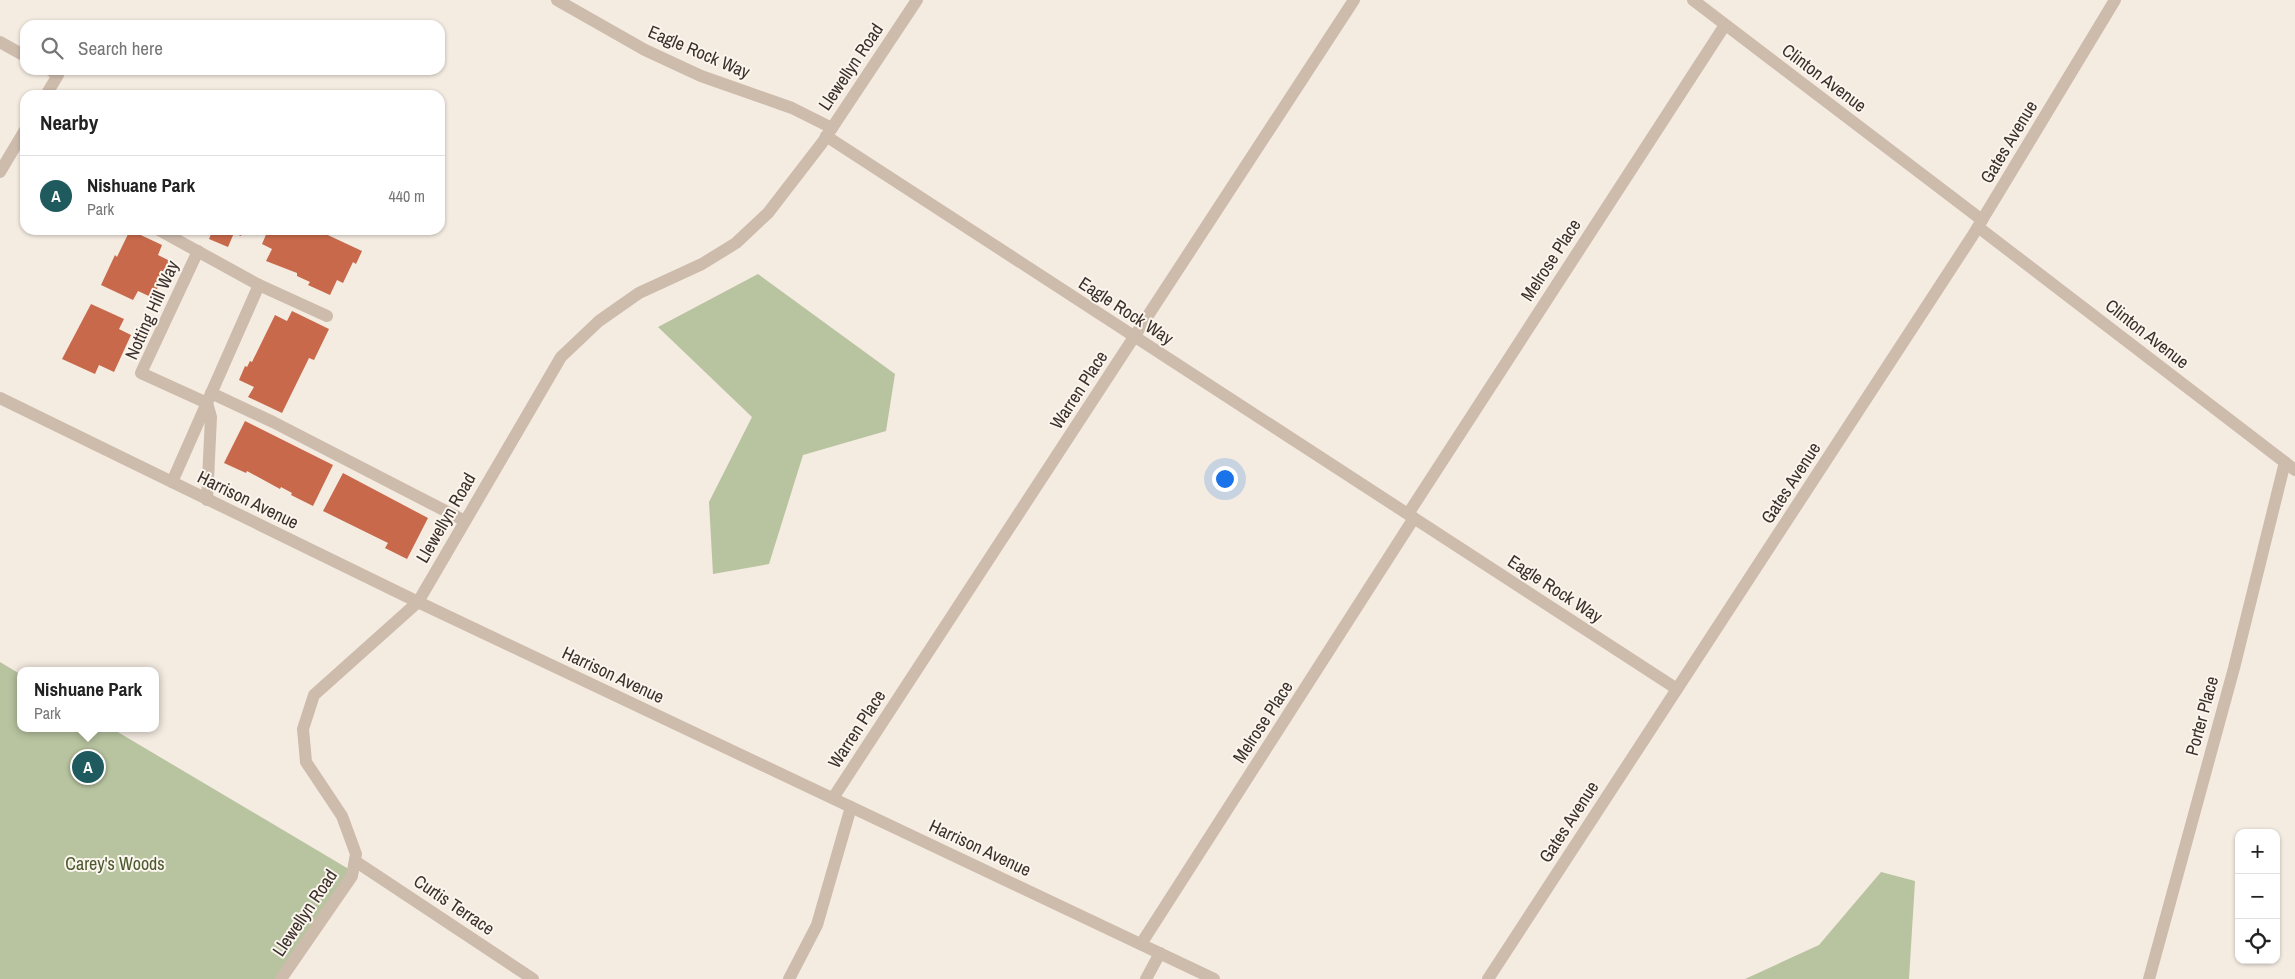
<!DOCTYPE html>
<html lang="en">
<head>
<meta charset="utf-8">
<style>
	body { margin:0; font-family:"Archivo Narrow",sans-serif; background:#f6f6f6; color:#222 }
	.controls { position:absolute; right:15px; bottom:15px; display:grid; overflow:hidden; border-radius:10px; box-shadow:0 1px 4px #0004 }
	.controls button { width:45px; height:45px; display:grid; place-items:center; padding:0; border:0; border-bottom:1px solid #e0e0e0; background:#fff; color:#222; font:25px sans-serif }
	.you { position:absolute; left:1224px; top:478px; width:18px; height:18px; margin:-12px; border:4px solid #fff; border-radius:50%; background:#1a73e8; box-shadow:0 0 0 8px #1a73e833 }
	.badge { display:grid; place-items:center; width:32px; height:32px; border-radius:50%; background:#1f5a5e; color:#fff; font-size:16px; font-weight:700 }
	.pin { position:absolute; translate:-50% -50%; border:2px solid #fff; box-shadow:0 1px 5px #0006 }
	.popup { position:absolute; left:17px; top:667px; width:142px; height:65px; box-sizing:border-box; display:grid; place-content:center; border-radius:10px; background:#fff; filter:drop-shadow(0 1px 4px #0005); font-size:16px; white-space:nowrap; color:#767676 }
	.popup b { font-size:19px; color:#222 }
	.popup::after { content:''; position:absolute; left:50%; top:100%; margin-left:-10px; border:10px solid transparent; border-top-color:#fff }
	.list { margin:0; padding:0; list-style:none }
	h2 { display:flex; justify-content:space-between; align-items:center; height:65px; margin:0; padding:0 20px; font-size:21px }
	h2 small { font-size:16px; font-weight:400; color:#767676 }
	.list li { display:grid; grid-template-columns:32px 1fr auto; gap:15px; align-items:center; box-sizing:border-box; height:80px; padding:0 20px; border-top:1px solid #e0e0e0 }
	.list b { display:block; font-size:19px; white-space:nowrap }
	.list p { margin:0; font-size:16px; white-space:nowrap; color:#767676 }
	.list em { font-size:16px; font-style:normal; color:#767676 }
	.icon { flex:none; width:28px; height:28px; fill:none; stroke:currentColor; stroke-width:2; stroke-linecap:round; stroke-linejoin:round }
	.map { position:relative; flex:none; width:2295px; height:979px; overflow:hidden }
	.search { position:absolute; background:#fff; box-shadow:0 1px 4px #0004; left:20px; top:20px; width:425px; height:55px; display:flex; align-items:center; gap:12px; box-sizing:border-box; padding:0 18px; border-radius:15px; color:#767676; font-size:19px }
	.panel { position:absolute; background:#fff; box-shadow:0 1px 4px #0004; left:20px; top:90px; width:425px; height:145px; border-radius:15px }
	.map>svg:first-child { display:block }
	.green { fill:#b8c4a0 }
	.building { fill:#c8694b }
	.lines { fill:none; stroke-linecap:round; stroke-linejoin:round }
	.minor { stroke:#cdbbac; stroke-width:12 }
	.labels { text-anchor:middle; stroke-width:4; stroke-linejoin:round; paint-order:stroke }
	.street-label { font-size:18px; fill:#3b302b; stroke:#fbf5ee }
	.park-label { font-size:18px; fill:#4a5a2e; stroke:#fbf5ee }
</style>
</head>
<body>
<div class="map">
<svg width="2295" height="979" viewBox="0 0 2295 979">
	<rect width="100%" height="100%" fill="#f4ebe1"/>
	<!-- green -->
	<g class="green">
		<polygon points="758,274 895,374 886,431 803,455 769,564 713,574 709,502 752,417 658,327"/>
		<polygon points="0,662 20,674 21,728 111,728 352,871 280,979 0,979"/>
		<polygon points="1881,872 1915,881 1909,979 1745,979 1819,945"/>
	</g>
	<!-- building -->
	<g class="building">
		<polygon points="130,230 162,245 158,255 170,261 153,298 138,291 133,300 101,285 115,255 117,257"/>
		<polygon points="202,230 244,230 241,236 234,233 228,247 209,239 211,234"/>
		<polygon points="268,230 317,230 362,251 356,264 353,262 343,283 337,280 330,295 308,285 310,282 297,276 297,273 266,261 272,249 262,244"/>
		<polygon points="91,304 124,319 119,329 131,335 114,372 99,365 95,374 62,359"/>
		<polygon points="292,311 329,329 314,360 309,358 282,413 248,397 254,387 239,380 245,366 247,367 250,361 252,362 275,315 287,321"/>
		<polygon points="245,421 333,465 313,506 291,495 292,493 281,487 280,489 247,471 246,473 224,463"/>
		<polygon points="343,473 428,518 407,559 385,548 388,543 323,511"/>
	</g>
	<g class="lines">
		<!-- minor -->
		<g class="minor">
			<polyline points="557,0 645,50 701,76 792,108 832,128"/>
			<polyline points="1693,0 1982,220"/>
			<polyline points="0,42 25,56"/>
			<polyline points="46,95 58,75 50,70"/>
			<polyline points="826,136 1677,689"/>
			<polyline points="0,172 25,130"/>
			<polyline points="1978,227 2295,470"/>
			<polyline points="159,230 259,285 327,316"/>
			<polyline points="198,251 141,373 207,403 211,417 207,500"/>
			<polyline points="211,393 273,422 465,521"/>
			<polyline points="0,398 418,602 1214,979"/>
			<polyline points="172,482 259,285"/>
			<polyline points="1408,514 1725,25"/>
			<polyline points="833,798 1354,0"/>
			<polyline points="355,861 533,979"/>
			<polyline points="1141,944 1414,518"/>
			<polyline points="281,979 352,876 356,854 342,816 306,762 303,729 314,695 418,602 561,357 599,321 639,293 702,264 736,243 768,213 822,143 917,0"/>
			<polyline points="789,979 817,925 851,807"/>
			<polyline points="1146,979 1160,953"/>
			<polyline points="1488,979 1973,235 2115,0"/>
			<polyline points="2149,979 2234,668 2285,462"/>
		</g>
	</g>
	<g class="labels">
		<!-- street labels -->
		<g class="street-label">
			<text transform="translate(699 52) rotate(23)" y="6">Eagle Rock Way</text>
			<text transform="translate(851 67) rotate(-56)" y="6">Llewellyn Road</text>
			<text transform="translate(1824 78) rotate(37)" y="6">Clinton Avenue</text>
			<text transform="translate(2009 142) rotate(-59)" y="6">Gates Avenue</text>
			<text transform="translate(1551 260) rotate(-57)" y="6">Melrose Place</text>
			<text transform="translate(152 310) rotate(-66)" y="6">Notting Hill Way</text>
			<text transform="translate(1126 311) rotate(33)" y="6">Eagle Rock Way</text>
			<text transform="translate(2147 334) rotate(38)" y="6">Clinton Avenue</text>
			<text transform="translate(1079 390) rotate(-57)" y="6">Warren Place</text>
			<text transform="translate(1791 483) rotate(-57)" y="6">Gates Avenue</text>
			<text transform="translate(248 500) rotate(26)" y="6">Harrison Avenue</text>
			<text transform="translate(446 518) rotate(-60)" y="6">Llewellyn Road</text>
			<text transform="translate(1555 589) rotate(33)" y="6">Eagle Rock Way</text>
			<text transform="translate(613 675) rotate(25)" y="6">Harrison Avenue</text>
			<text transform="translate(2202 716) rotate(-75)" y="6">Porter Place</text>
			<text transform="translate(1263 722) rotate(-57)" y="6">Melrose Place</text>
			<text transform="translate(857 729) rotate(-57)" y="6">Warren Place</text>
			<text transform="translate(1569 822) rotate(-57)" y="6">Gates Avenue</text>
			<text transform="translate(980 848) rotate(25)" y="6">Harrison Avenue</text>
			<text transform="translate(454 905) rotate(34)" y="6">Curtis Terrace</text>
			<text transform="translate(305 913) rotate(-56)" y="6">Llewellyn Road</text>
		</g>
		<!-- park labels -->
		<g class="park-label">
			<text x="115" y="870">Carey's Woods</text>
		</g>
	</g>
</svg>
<div class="controls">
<button>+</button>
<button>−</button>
<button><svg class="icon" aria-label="locate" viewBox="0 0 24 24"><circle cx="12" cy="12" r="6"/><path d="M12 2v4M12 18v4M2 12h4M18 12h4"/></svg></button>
</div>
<div class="you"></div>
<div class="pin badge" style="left:88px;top:767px">A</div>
<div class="popup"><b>Nishuane Park</b>Park</div>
<div class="search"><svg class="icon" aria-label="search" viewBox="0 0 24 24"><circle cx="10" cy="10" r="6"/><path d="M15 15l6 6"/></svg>Search here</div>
<section class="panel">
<h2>Nearby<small></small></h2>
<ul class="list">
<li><span class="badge">A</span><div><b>Nishuane Park</b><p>Park</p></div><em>440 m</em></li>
</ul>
</section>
</div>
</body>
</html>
